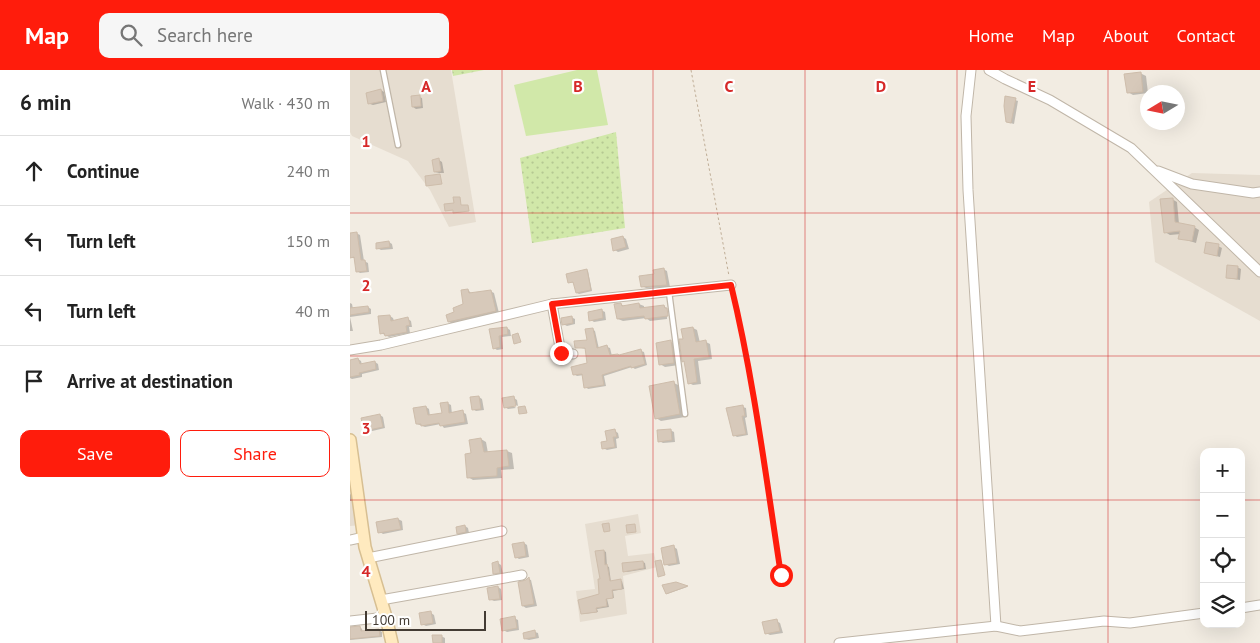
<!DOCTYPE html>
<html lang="en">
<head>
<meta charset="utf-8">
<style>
	body { margin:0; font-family:"PT Sans",sans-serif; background:#f6f6f6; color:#222 }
	.controls { position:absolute; right:15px; bottom:15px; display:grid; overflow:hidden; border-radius:10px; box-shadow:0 5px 20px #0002 }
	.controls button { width:45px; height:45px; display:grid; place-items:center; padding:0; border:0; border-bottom:1px solid #e0e0e0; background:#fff; color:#222; font:25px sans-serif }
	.compass { position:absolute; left:790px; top:15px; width:45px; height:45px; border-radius:50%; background:#fff; box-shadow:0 5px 20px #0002; rotate:260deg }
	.scale { position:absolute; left:15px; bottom:12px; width:121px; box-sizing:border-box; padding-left:5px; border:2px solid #433b33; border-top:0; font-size:14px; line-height:18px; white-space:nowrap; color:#433b33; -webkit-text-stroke:4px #fff; paint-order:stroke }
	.stop { position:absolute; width:15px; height:15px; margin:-11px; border:4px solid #ff1c0c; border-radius:50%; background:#fff }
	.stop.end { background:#ff1c0c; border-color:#fff; box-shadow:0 1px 5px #0008 }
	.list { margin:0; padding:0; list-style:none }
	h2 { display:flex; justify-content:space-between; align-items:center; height:65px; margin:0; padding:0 20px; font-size:21px }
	h2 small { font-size:16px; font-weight:400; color:#767676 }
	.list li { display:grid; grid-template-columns:32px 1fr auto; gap:15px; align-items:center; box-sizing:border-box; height:70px; padding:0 20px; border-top:1px solid #e0e0e0 }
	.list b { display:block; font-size:19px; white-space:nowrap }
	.list em { font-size:16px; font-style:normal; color:#767676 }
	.actions { display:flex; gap:10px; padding:15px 20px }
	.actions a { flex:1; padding:11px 0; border:1px solid #ff1c0c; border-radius:10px; text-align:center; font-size:18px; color:#ff1c0c }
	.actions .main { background:#ff1c0c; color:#fff }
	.icon { flex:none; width:28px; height:28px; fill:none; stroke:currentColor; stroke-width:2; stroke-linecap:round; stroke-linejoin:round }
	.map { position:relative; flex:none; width:910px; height:573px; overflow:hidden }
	header { display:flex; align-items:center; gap:30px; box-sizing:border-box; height:70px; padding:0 25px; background:#ff1c0c; color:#fff }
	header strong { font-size:24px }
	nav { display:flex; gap:28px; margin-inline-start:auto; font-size:18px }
	.search { width:350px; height:45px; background:#f6f6f6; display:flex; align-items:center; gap:12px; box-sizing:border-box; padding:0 18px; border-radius:10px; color:#767676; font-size:19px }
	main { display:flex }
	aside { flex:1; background:#fff }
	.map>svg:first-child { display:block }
	.residential { fill:#e6ddd0 }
	.green { fill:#d1e8a9 }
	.park { fill:url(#park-dots) }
	.shadow { fill:#0003 }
	.building { fill:#d7c9ba; stroke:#cebdab }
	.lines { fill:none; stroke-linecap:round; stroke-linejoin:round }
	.lane-casing { stroke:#c0b6a8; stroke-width:7 }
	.street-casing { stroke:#c0b6a8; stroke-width:11 }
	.secondary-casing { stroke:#d7bf92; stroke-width:14 }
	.path { stroke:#bfad96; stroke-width:1; stroke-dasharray:2.5 2.5; stroke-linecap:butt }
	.lane { stroke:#fff; stroke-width:4.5 }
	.street { stroke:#fff; stroke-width:9 }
	.secondary { stroke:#ffeabf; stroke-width:11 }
	.route { stroke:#ff1c0c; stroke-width:6 }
	.grid { fill:none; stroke:#d62828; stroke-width:1; stroke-opacity:0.55 }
	.grid-label { font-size:16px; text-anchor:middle; font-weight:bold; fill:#d62828; stroke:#fff; stroke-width:4.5; stroke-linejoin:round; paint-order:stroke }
</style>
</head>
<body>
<header>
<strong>Map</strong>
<div class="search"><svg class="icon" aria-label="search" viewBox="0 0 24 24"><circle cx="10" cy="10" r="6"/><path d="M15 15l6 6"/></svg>Search here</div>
<nav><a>Home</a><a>Map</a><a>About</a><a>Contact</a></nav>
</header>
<main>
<aside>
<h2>6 min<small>Walk · 430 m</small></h2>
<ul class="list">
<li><svg class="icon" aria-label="ahead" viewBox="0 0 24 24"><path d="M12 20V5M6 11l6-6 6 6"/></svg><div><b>Continue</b></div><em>240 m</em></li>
<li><svg class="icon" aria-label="left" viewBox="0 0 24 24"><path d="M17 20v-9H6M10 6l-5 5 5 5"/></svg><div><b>Turn left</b></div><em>150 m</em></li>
<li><svg class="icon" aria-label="left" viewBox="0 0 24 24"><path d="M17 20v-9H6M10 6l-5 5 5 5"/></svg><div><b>Turn left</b></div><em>40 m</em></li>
<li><svg class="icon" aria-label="arrive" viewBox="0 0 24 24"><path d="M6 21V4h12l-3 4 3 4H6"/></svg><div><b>Arrive at destination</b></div></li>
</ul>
<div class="actions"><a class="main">Save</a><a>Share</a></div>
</aside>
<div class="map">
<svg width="910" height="573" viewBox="0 0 910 573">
	<defs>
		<pattern id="park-dots" width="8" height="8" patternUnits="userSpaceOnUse" patternTransform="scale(1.25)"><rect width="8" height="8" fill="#d1e8a9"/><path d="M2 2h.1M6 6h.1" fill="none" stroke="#b5c892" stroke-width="1.8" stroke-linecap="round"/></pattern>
	</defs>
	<rect width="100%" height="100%" fill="#f2ece2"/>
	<!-- residential -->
	<g class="residential">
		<polygon points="0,0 101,0 126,152 99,157 80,120 58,91 2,66 0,62"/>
		<polygon points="842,103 910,105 910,251 805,192 799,132"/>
		<polygon points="0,377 13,455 0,456"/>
		<polygon points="288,444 291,463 275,466 278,486 304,483 307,497 273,506 277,544 230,552 226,521 245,519 235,454"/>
	</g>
	<!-- green -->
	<polygon class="green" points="227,0 247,0 258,55 176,66 164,15"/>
	<!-- park -->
	<g class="park">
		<polygon points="102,0 134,0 103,6"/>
		<polygon points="266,62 275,158 182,173 170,88"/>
	</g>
	<!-- shadow -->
	<g class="shadow">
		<polygon points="790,3 796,6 798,23 783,25 778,22"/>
		<polygon points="31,20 34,22 36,32 23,35 20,34"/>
		<polygon points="69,27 72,28 73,38 66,39 63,37"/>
		<polygon points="665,30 668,31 664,54 660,53 657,52"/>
		<polygon points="89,90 92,92 94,103 89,103 85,102"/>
		<polygon points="822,129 827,132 829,154 844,157 849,160 846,173 830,168 831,164 820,165 815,162"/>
		<polygon points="6,163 10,165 14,191 18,193 19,202 10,203 7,201 6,189 1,187 0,164"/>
		<polygon points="273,167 276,169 279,179 268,182 265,180"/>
		<polygon points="39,172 42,174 43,179 31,180 27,178"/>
		<polygon points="868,176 872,178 870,187 855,183"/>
		<polygon points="887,197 891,199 890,210 878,208"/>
		<polygon points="313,199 317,201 320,217 296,218 292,216"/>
		<polygon points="236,200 238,201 242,221 229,224 227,223 225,213 219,212"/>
		<polygon points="118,220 122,224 140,221 144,223 149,243 103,254 99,252 106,242 115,234"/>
		<polygon points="0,233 2,234 3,239 18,237 21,239 21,244 0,247 3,261 0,261"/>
		<polygon points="271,234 275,237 289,234 294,236 294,239 314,237 317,238 317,249 300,251 296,248 273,251 268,249"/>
		<polygon points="251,240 255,242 256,250 244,252 241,250"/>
		<polygon points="40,246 43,248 44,251 58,249 61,251 62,257 59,257 60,263 39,267 31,263"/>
		<polygon points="221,247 225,249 225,254 217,256 213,254"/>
		<polygon points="157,258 160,260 161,266 152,267 153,279 147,280 144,278 141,260"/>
		<polygon points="343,258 347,260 350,273 356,272 360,274 362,289 348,291 351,314 343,315 339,313 336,292 333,291 334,270 332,260"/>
		<polygon points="242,259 245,261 249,279 257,277 260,278 262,286 271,286 291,281 294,282 297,295 285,299 282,297 254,306 256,316 238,319 236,317 234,305 227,306 224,304 239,294 236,279 226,277 239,271"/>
		<polygon points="321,272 326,275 329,295 315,297 310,294"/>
		<polygon points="8,289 11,291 12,295 25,292 28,294 29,300 12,304 12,307 2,309 0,308 0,291"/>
		<polygon points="324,313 330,316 335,347 311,351 306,348"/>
		<polygon points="129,327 132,329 134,340 126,341 123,339"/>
		<polygon points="164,328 167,330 168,336 161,332 160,334 166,338 158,339 155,337"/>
		<polygon points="97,333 101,335 102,344 112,342 116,344 118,354 94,358 91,354 75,357 67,354 76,337 79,339 80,346 94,344"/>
		<polygon points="393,337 396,338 397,347 395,348 398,365 387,367 384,365"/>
		<polygon points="30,345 33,347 35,358 18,362 15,360"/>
		<polygon points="320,360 324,362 325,372 313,373 309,371"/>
		<polygon points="265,361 268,363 269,368 266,369 267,378 257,380 253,378"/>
		<polygon points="131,369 136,372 138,383 157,381 162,383 164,399 151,400 152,408 123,410 118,407"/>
		<polygon points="0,424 3,426 3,431 0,431"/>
		<polygon points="48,449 52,451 53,460 33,464 30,462 28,453"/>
		<polygon points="115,456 118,458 119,463 111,465 108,463"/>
		<polygon points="174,473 177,475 179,487 169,489 166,487"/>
		<polygon points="324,477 327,479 330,494 319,496 315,494"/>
		<polygon points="254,481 256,482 257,496 259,497 261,512 272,511 274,519 263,521 264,528 257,529 259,537 247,539 248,542 234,544 232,543 250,524"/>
		<polygon points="293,492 295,493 296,499 277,502 274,501"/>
		<polygon points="148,493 151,495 153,504 148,505 145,503"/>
		<polygon points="178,509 181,510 187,536 176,538 173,536"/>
		<polygon points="326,513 337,517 317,524"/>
		<polygon points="148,517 151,519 152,530 144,531 140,529"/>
		<polygon points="81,543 84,545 86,554 76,556 72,554"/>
		<polygon points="164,548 168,550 169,560 157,562 153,560"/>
		<polygon points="426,551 430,553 433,563 420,565 416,563"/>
		<polygon points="10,557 12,559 13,562 29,560 32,562 32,567 0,570 0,558"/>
		<polygon points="185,562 188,563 189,568 179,570 175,569"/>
		<polygon points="91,566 95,568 95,573 84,573"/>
	</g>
	<!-- building -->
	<g class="building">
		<polygon points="791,2 793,22 777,23 774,4"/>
		<polygon points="31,19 33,31 18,34 16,23"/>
		<polygon points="70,25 71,36 62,37 61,26"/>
		<polygon points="655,26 666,28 661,53 656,52 654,36"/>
		<polygon points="89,88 91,101 84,102 82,90"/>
		<polygon points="90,104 92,114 76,116 75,106"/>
		<polygon points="103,127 110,127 111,135 118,135 119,141 103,143 103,140 95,141 94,134 104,133"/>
		<polygon points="823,128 825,152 845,156 842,171 828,169 830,161 814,163 810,129"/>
		<polygon points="7,162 11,190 15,190 17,201 6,202 4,187 0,188 0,163"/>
		<polygon points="273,166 276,177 263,181 261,169"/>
		<polygon points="39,171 40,177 26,179 26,173"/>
		<polygon points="856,172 869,174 867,186 854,183"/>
		<polygon points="877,195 888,196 887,209 876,208"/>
		<polygon points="314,198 317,215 291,217 289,206 304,204 303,200"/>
		<polygon points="237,199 241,220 226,223 223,212 218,213 216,204"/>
		<polygon points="118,219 119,223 141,220 146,241 98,252 96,245 104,242 103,238 113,234 111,220"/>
		<polygon points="271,233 272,236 289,233 290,238 314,235 315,238 317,238 318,246 295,249 294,246 267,249 264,234"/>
		<polygon points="18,236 19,242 0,245 0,238"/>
		<polygon points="252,239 253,248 239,251 238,242"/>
		<polygon points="40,245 41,251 58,247 60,255 56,256 57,262 35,266 34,263 30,264 28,246"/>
		<polygon points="222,246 223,253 212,255 211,248"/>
		<polygon points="157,257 158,264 149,266 150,277 143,279 139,259"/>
		<polygon points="343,257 346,272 356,270 359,287 344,289 347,312 338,314 334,291 332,292 329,269 333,269 331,259"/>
		<polygon points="243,258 247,278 257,275 260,285 268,284 269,285 291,279 295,294 281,298 281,296 252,305 254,315 234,318 232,304 223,305 221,297 237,293 235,278 225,278 224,271 237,270 235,259"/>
		<polygon points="168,263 171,272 164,274 162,265"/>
		<polygon points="321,270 324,293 309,295 306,273"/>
		<polygon points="8,288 10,294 25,291 26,299 9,303 10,305 0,307 0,290"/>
		<polygon points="324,311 330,344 305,349 299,316"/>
		<polygon points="129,326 131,339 122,340 120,327"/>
		<polygon points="164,326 166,336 154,338 152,328"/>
		<polygon points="98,332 99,343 113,340 115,352 90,356 89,353 71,356 71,354 66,354 63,338 76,336 78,345 92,343 90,333"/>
		<polygon points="393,335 395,346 392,346 396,364 383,366 376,338"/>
		<polygon points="175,336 177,343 169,344 168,337"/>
		<polygon points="30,344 33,357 14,361 11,348"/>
		<polygon points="265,359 267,367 263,367 265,377 252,379 251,372 257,371 255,361"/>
		<polygon points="321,359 322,370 308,372 307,360"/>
		<polygon points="131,368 134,382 157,380 159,396 147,398 147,406 117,408 115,384 121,383 119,370"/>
		<polygon points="48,448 51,459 28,463 26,452"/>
		<polygon points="259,453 260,461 254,462 252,454"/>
		<polygon points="285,454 286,462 277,463 276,455"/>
		<polygon points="115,455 116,462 107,464 106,457"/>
		<polygon points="174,472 176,486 165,488 162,474"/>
		<polygon points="324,475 327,493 314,495 311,478"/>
		<polygon points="254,480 255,495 257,494 260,511 271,509 272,519 262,520 263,528 256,529 257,536 246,538 247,542 231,544 228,530 249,524 248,509 250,509 245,481"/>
		<polygon points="311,490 315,505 308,507 305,491"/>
		<polygon points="148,491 150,503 143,504 142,493"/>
		<polygon points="293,491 294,498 273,502 272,493"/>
		<polygon points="179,507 184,534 172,536 168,512 176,510"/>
		<polygon points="326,512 338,516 316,524 312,515"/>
		<polygon points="148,516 150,529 139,530 137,518"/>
		<polygon points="81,541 83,553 71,555 69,543"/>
		<polygon points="165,546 167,558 152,561 150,549"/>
		<polygon points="427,549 430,561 415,564 412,552"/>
		<polygon points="10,556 11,561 29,559 30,566 0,569 0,557"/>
		<polygon points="185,560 186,567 174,569 173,563"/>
		<polygon points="82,565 92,565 92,573 83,573"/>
	</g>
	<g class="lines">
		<!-- lane casing -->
		<g class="lane-casing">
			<g id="lane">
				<polyline points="33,0 48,75"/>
				<polyline points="319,222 335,344"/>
			</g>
		</g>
		<!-- street casing -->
		<g class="street-casing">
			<g id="street">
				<polyline points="621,0 616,46 618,120 646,556"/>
				<polyline points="639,0 655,9 700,30 781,78 910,202"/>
				<polyline points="808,101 842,114 903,123 910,122"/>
				<polyline points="202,234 211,283 223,284"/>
				<polyline points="0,280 31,275 202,234 381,215"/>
				<polyline points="0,470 14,467"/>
				<polyline points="18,488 152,461"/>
				<polyline points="31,530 172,505"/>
				<polyline points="891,538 910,535"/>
				<polyline points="0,551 36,547"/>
				<polyline points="489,573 646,556 670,561 754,551 780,553 854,543"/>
			</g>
		</g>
		<!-- secondary casing -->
		<g class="secondary-casing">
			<polyline id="secondary" points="0,370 15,477 36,547 42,573"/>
		</g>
		<!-- path -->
		<g class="path">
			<polyline points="341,0 379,206"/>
			<polyline points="383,222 388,242 407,344 431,505"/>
		</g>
		<!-- lane -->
		<use href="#lane" class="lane"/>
		<!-- street -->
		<use href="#street" class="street"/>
		<!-- secondary -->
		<use href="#secondary" class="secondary"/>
	</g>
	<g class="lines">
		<!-- route -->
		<path class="route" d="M 211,283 L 202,234 L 381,215 C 404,310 416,408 431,505"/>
	</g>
	<!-- grid -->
	<path class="grid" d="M 152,0 L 152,573M 303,0 L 303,573M 455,0 L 455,573M 607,0 L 607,573M 758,0 L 758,573M 0,143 L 910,143M 0,286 L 910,286M 0,430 L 854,430M 891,430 L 910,430"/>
	<g class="grid-label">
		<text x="76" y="22">A</text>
		<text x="228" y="22">B</text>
		<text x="379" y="22">C</text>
		<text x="531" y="22">D</text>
		<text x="682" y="22">E</text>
		<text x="16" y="77">1</text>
		<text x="16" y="221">2</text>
		<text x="16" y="364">3</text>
		<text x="16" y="507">4</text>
	</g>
</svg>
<div class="controls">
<button>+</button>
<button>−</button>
<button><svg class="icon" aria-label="locate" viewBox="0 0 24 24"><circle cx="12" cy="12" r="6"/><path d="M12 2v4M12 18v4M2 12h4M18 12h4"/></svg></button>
<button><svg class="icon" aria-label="layers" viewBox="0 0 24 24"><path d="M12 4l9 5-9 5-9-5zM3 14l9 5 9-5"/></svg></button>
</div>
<svg class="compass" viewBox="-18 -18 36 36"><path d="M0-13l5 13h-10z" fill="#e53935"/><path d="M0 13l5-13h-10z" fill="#767676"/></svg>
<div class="scale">100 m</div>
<div class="stop" style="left:431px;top:505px"></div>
<div class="stop end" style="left:211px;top:283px"></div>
</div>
</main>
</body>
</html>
